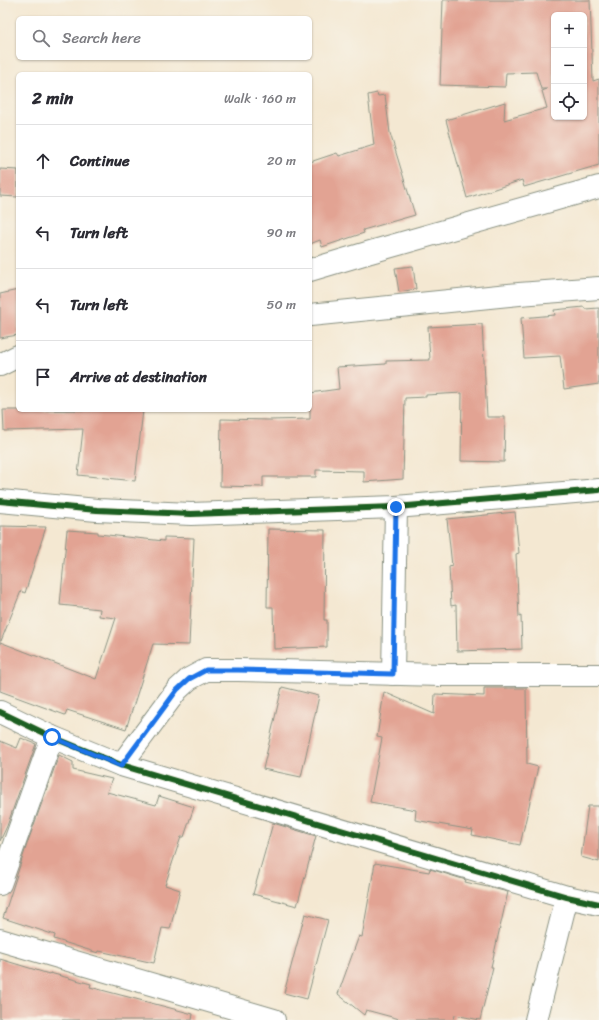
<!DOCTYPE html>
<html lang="en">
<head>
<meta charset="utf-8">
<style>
	body { margin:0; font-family:Sriracha,sans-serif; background:#f7f7f7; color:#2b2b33 }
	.controls { position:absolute; right:12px; top:12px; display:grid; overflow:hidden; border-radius:6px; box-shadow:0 1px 3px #0004 }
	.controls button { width:36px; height:36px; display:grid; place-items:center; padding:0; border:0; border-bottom:1px solid #e1e1e2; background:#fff; color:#2b2b33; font:20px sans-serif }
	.stop { position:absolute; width:12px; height:12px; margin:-9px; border:3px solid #1a73e8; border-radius:50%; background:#fff }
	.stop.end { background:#1a73e8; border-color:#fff; box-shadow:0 1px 4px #0008 }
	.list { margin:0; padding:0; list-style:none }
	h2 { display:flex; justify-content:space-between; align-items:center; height:52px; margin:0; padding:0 16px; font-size:17px }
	h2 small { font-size:13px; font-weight:400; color:#7c7c81 }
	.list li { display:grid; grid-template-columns:26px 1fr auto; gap:12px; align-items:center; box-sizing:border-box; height:72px; padding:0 16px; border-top:1px solid #e1e1e2 }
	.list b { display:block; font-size:15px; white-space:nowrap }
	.list em { font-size:13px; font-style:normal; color:#7c7c81 }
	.icon { flex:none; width:22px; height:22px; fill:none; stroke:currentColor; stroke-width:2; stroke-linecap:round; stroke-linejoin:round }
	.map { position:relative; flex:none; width:599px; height:1020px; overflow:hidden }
	.search { position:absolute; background:#fff; box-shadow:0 1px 3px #0004; left:16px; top:16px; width:296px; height:44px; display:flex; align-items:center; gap:10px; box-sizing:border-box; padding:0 14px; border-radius:6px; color:#7c7c81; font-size:15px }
	.panel { position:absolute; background:#fff; box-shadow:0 1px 3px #0004; left:16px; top:72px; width:296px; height:340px; border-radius:6px }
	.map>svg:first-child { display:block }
	.building { fill:#e2a393; fill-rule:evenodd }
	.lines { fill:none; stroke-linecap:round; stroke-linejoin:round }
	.minor-casing { stroke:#8a9283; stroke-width:24 }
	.minor { stroke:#fff; stroke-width:22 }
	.cycleway-casing { stroke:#f7f3e8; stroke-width:8 }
	.cycleway { stroke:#1b5e20; stroke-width:6 }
	.route { stroke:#1a73e8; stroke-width:5 }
</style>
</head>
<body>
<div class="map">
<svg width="599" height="1020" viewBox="0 0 599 1020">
	<rect width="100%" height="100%" fill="#f7f3e8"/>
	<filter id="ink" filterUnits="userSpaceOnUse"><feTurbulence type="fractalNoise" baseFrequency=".025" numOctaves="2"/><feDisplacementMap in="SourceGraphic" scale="8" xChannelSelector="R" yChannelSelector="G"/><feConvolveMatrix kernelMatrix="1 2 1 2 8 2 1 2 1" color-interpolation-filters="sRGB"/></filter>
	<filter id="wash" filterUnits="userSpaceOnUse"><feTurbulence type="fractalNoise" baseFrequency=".012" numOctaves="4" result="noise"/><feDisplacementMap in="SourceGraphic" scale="16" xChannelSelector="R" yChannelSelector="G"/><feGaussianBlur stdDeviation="0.9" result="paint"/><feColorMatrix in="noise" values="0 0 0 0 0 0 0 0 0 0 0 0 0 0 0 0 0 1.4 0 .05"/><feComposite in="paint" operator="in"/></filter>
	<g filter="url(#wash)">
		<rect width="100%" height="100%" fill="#f4e8d2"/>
		<g id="blocks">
			<!-- building -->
			<g class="building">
				<path d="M 443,0 L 590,0 L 593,81 L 599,79 L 599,165 L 524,187 L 522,180 L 467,198 L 446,120 L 505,102 L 504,120 L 547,108 L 542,91 L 547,89 L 541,89 L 536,72 L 506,73 L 505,87 L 440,85 ZM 554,15 L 584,15 L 584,117 L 554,117 Z"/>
				<polygon points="377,93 378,96 385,95 390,133 415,215 363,230 364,233 322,247 320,240 310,244 310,162 337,153 339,156 374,145 368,95"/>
				<polygon points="0,169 18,170 18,197 0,196"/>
				<polygon points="413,266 416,289 399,292 395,268"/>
				<polygon points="18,290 18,335 0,338 0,294"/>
				<polygon points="584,307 585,309 599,308 599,384 564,389 560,356 524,358 521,318 555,315 554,310"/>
				<polygon points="482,324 487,417 505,417 504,462 461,461 462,393 426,395 426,397 405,398 403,479 364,482 364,471 316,470 316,477 263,477 263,487 220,486 221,419 270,420 310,419 310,393 339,389 337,367 386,364 386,361 430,360 428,327"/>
				<polygon points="3,410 143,410 135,481 78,475 83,429 4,431"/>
				<polygon points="515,512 519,553 516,554 519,617 521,616 522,649 457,651 456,605 451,606 449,567 452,566 447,519"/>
				<polygon points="0,526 46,527 25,593 21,591 1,641 0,641"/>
				<polygon points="268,529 325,530 324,620 327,620 327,647 274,649 273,607 267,607"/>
				<polygon points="67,530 98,532 98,534 164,541 164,537 194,538 189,645 153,644 126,729 67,710 65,715 0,691 0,642 96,679 116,618 99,616 100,609 60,605"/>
				<polygon points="282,687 319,696 301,777 263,769"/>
				<polygon points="484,688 526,688 527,764 538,767 520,845 472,835 473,830 415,820 416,810 370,802 382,738 377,737 384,692 434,714 435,694 484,696"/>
				<polygon points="21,738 36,744 7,826 0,841 0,741 17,748"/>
				<polygon points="59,755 73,762 73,770 112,779 107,792 156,805 159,796 194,807 184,837 181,837 165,885 180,890 170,929 162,928 154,963 99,951 98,953 54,939 55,935 3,918 27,844"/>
				<polygon points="588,806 599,806 599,862 581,857"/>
				<polygon points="273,823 316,836 297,906 253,894"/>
				<polygon points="375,863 429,872 430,869 466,880 465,882 492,888 508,892 491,967 493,967 480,1020 455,1015 454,1020 403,1020 366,1010 364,1015 338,994 359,936 362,937"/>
				<polygon points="305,914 328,920 307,999 284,993"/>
				<polygon points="0,959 49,974 50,973 91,984 90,987 193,1014 192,1020 0,1020"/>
			</g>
		</g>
	</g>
	<g filter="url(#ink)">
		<use href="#blocks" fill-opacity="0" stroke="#8a9283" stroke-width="1"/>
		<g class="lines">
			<!-- minor casing -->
			<g class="minor-casing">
				<g id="minor">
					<polyline points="310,270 367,253 599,187"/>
					<polyline points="310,315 519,294 599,288"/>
					<polyline points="0,365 18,356"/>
					<polyline points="0,501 97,510 191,514 396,507 599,490"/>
					<polyline points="393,674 396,507"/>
					<polyline points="0,712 52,737 121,765 567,897 599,904"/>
					<polyline points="121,765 177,690 189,679 206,670 238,670 441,675 599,675"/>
					<polyline points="0,884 52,737"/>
					<polyline points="0,940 274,1020"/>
					<polyline points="536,1020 567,897"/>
				</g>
			</g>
			<!-- minor -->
			<use href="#minor" class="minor"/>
			<!-- cycleway casing -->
			<g class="cycleway-casing">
				<g id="cycleway">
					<polyline points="0,501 97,510 191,514 396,507 599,490"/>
					<polyline points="0,712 52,737 121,765 567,897 599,904"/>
				</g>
			</g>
			<!-- cycleway -->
			<use href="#cycleway" class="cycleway"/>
		</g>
	</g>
	<g class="lines" filter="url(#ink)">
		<!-- route -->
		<polyline class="route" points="52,737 121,766 177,690 189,679 206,670 238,670 393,674 396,507"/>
	</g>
</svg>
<div class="controls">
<button>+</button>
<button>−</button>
<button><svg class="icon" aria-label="locate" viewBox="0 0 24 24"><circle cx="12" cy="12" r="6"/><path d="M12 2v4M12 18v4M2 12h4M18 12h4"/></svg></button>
</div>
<div class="stop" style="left:52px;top:737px"></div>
<div class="stop end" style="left:396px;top:507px"></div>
<div class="search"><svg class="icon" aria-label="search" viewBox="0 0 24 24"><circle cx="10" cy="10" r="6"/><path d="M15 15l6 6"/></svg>Search here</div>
<section class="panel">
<h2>2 min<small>Walk · 160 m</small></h2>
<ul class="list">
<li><svg class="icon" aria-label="ahead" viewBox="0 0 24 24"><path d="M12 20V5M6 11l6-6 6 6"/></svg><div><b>Continue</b></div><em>20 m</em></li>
<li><svg class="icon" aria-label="left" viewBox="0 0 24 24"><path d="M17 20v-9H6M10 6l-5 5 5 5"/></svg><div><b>Turn left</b></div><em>90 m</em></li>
<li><svg class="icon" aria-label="left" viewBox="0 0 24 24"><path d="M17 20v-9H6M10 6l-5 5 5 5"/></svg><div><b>Turn left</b></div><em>50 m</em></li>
<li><svg class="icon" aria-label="arrive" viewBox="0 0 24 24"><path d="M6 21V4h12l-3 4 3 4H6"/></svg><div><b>Arrive at destination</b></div></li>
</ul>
</section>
</div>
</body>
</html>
